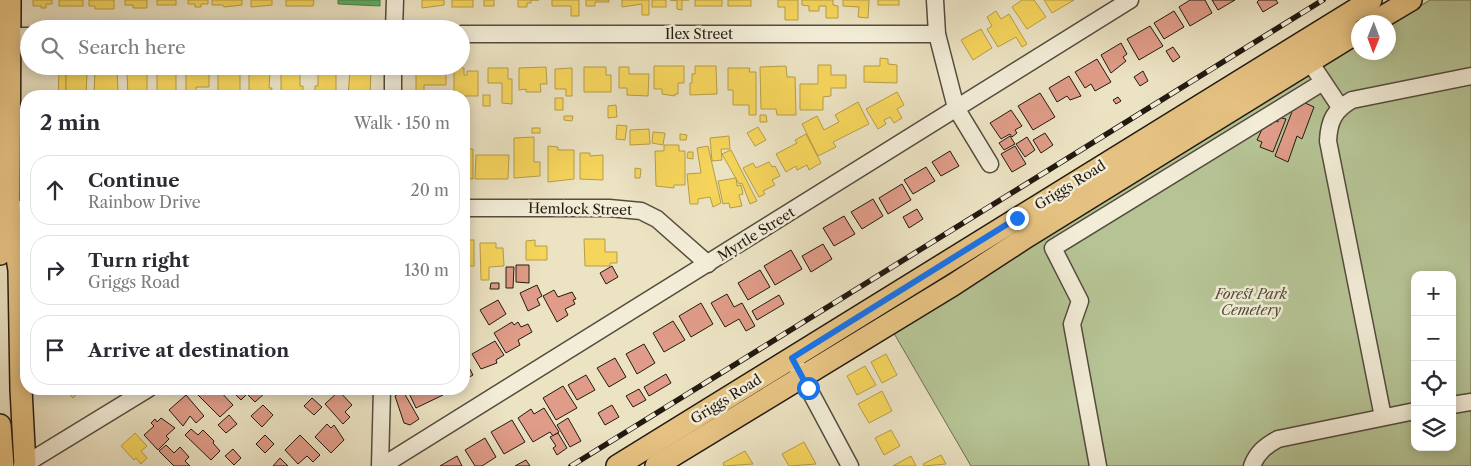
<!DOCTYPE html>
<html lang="en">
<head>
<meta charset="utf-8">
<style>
	body { margin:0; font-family:"Libre Caslon Text",serif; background:#f2f2f3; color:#2b2b33 }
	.controls { position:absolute; right:15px; bottom:15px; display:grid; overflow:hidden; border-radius:10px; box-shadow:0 2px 12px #0003 }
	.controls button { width:45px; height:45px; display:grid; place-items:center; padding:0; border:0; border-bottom:1px solid #e1e1e2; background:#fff; color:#2b2b33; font:25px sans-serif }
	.compass { position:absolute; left:1351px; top:15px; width:45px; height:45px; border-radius:50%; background:#fff; box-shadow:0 2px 12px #0003; rotate:181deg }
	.stop { position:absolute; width:15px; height:15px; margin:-11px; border:4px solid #1a73e8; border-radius:50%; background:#fff }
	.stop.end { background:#1a73e8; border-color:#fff; box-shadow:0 1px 5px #0008 }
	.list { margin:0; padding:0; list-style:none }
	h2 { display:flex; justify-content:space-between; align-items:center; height:65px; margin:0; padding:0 20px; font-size:21px }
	h2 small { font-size:16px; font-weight:400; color:#7c7c81 }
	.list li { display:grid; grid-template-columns:32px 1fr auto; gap:15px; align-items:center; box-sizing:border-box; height:70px; margin:0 10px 10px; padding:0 10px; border:1px solid #e1e1e2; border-radius:20px }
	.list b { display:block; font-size:19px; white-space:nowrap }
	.list p { margin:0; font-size:16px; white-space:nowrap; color:#7c7c81 }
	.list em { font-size:16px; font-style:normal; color:#7c7c81 }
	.icon { flex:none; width:28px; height:28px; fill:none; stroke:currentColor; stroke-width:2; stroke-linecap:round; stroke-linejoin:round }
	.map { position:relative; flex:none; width:1471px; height:466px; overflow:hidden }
	.search { position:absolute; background:#fff; box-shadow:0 2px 12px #0003; left:20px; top:20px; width:450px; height:55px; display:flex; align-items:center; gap:12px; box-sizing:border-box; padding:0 18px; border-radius:28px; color:#7c7c81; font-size:19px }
	.panel { position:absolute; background:#fff; box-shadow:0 2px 12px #0003; left:20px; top:90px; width:450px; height:305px; border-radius:20px }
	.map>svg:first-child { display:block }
	.green { fill:#b6c495; stroke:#6c6f53; fill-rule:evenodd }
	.homes { fill:#f6d55c; stroke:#b69d46 }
	.public { fill:#5aae61; stroke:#498249 }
	.building { fill:#e09c88; stroke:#221a11 }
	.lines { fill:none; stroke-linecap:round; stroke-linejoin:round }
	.minor-casing { stroke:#544c3e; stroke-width:19 }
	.major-casing { stroke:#221a11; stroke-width:24 }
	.minor { stroke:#f3edd8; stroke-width:16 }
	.major { stroke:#e6c282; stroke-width:21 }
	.rail-casing { stroke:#221a11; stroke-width:5.5 }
	.rail { stroke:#f3edd8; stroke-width:4; stroke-dasharray:11; stroke-linecap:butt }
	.route { stroke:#1a73e8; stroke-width:6 }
	.labels { text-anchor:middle; stroke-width:5; stroke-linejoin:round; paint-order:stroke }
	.street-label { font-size:14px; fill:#221a11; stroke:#f3edd8 }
	.park-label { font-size:14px; font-style:italic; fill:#4e4d39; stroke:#f3edd8 }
</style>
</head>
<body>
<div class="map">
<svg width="1471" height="466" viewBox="0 0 1471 466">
	<rect width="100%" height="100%" fill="#ece3c3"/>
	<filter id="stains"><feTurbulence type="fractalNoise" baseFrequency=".004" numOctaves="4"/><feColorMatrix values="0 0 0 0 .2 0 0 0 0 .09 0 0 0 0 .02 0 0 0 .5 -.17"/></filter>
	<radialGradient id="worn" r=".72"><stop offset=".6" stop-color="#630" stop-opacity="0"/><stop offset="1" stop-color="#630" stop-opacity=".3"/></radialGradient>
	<!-- green -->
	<path class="green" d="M 1430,0 L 1471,0 L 1471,466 L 971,466 L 892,330 L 1358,44 L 1358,52 L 1388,52 L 1389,26 ZM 1415,275 L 1452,275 L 1452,447 L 1415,447 Z"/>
	<!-- homes -->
	<g class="homes">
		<polygon points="33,0 52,0 52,4 46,4 46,8 41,8 41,6 33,6"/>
		<rect x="59" y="0" width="24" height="6"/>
		<polygon points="89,0 114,0 114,9 95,9 95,6 89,6"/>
		<polygon points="125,0 147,0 147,8 133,8 133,5 125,5"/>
		<rect x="157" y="0" width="19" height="5"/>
		<polygon points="188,0 208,0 208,4 201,4 201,7 195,7 195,4 188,4"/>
		<polygon points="212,0 242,0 242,5 224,7 223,5 212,5"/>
		<polygon points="251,0 272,0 272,5 251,7"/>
		<polygon points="286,0 314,0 313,6 286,6"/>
		<polygon points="422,0 444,0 444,5 422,8"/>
		<rect x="452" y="0" width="21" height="7"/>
		<rect x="484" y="0" width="10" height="6"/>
		<polygon points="518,0 539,0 531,0 531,3 527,3 527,7 518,7"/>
		<polygon points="552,0 579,0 579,16 571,16 571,6 552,6"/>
		<polygon points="586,0 609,0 609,2 595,2 595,6 586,6"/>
		<polygon points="622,0 649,0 649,15 642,15 642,4 622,7"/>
		<rect x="652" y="0" width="14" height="7"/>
		<polygon points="670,0 689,0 682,0 682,10 677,9 677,1"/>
		<rect x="695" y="0" width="27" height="6"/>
		<rect x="728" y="0" width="23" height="6"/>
		<polygon points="778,0 798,0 798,20 785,20 785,7 778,7"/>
		<polygon points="802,0 833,0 833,5 838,6 838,18 826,18 826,6 819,6 819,11 809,11 809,6 802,5"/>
		<polygon points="843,0 869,0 868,18 858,17 859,7 843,6"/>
		<rect x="878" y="0" width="21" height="5"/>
		<polygon points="1022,0 1034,0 1046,17 1027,29 1012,7"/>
		<polygon points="1044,0 1074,0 1052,13"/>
		<polygon points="996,11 1001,19 1009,14 1027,44 1022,47 1016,37 998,47 987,29 992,26 987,17"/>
		<polygon points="981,29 992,48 973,60 961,40"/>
		<polygon points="880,58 888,59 888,64 897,65 897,83 864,82 864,66 880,66"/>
		<polygon points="818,65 831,65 831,75 846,75 846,88 831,88 831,96 823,97 823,110 800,110 800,84 818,84"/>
		<polygon points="281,66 300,66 300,86 303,86 303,96 281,96"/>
		<polygon points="654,66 684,66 684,83 678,83 678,94 675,94 675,96 662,94 662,89 654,89"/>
		<polygon points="695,66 716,66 717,94 690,95 690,83 692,83 692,74 695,74"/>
		<polygon points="786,66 787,77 795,77 796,115 777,115 776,109 761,109 760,67"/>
		<polygon points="133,67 147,67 147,96 128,96 127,72 133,72"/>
		<polygon points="416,67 446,67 446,85 424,85 424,92 416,92"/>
		<polygon points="454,67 464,68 464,75 467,75 467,71 478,71 478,96 462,96 462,93 454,92"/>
		<polygon points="546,67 547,84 540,84 541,92 526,92 526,89 519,90 519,68"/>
		<polygon points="584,67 606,67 606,75 611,75 611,92 584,92"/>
		<polygon points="619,67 629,67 629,74 649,74 648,96 627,95 627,88 619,88"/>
		<polygon points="488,68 508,68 508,79 512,79 512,104 502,103 502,83 488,83"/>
		<polygon points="572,68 572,96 566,96 566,89 555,89 555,69"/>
		<polygon points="728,68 750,68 749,72 756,72 756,115 749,115 749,105 733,105 733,90 728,90"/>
		<polygon points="95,69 117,70 118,92 116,96 94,96"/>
		<polygon points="321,69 336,69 336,96 315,94 315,86 318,86 318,74 321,74"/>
		<rect x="157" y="70" width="19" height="26"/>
		<polygon points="218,70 240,70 240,96 220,96 220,92 218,91"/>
		<polygon points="249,70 270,70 269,88 272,88 270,96 249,94"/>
		<polygon points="186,71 209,72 209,87 196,87 196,92 186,92"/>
		<polygon points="350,71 371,71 370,96 348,96"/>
		<polygon points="59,73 66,73 66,96 58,96"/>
		<polygon points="66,73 87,73 86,96 66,96"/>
		<polygon points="897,92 904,105 897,109 902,118 894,123 890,117 884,120 886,124 878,129 866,109"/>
		<rect x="483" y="95" width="7" height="11"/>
		<rect x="555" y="98" width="8" height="12"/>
		<polygon points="858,102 869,124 833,142 836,147 818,156 802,124 817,116 824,130 839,122 835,115"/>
		<polygon points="616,105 617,117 608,118 608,106"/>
		<polygon points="760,115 766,115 767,122 760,122"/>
		<polygon points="564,116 573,116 572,121 564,120"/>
		<rect x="24" y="125" width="2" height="28"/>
		<polygon points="617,125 627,126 625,140 616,139"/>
		<polygon points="758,127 766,140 755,146 747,133"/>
		<rect x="532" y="128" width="8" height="5"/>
		<polygon points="649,129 650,144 630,145 630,130"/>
		<polygon points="653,132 665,133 663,145 652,143"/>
		<polygon points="680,134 687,135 686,140 680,140"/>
		<polygon points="806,134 821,163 809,170 807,165 797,170 796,166 786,172 776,154 797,143 795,140"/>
		<polygon points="729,136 730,149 721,149 722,160 712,161 710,138"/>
		<polygon points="534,137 534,162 540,162 540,176 514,178 514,138"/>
		<polygon points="664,145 679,145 679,151 685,151 685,185 674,185 674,188 656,186 655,151 664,151"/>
		<polygon points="548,146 558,147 558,150 574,150 574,179 548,182"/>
		<polygon points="708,146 721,203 713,207 710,197 698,199 698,204 690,204 687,174 701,173 697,148"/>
		<polygon points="464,149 473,149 473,179 464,178"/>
		<polygon points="731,150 757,201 750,204 742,183 739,184 722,154"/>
		<polygon points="688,152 693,152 693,159 687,158"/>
		<polygon points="580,153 590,153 590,156 603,155 603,180 580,179"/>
		<polygon points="476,155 509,155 508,179 475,179"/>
		<polygon points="769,162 772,167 775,166 780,176 772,180 775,185 763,191 765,194 759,197 743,168 753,163 756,168"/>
		<polygon points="635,168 641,169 640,178 635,178"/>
		<polygon points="736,178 737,186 741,185 743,194 739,195 742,206 730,208 729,203 723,204 718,181"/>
		<polygon points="584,239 605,239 605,252 617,252 617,263 610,263 610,266 585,266"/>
		<rect x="464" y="240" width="10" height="26"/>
		<polygon points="535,240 535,246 547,246 547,260 526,260 526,241"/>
		<polygon points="480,243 496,243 496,248 503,248 504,266 489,267 489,280 481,280"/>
		<polygon points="886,354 897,375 882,383 871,362"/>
		<polygon points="865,366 876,385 857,395 847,376"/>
		<polygon points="65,389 83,389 85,391 81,394 79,392 73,398"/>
		<polygon points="882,391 892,411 869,423 858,404"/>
		<polygon points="891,430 900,446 884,455 875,438"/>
		<polygon points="135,433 147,446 141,451 147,458 141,464 136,458 134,460 121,446"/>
		<polygon points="804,442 816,464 789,466 782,454"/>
		<polygon points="745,451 753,464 724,466 723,463"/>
		<polygon points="941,455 946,464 924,466 923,464"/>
		<polygon points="911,456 916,466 893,466"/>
	</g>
	<!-- public -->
	<polygon class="public" points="338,0 380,0 380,6 338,4"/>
	<!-- building -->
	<g class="building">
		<polygon points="1190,0 1205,0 1212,13 1190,26 1179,7"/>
		<polygon points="1212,0 1235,0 1218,10"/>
		<polygon points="1259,0 1276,0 1278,3 1263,12 1257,2"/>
		<polygon points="1174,11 1184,27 1164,39 1154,23"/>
		<polygon points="1150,26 1163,46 1139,60 1127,39"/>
		<polygon points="1121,43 1127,54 1123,57 1126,61 1111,73 1101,55"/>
		<polygon points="1173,47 1180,57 1173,62 1166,51"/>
		<polygon points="1097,59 1111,82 1095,91 1091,84 1085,88 1075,72"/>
		<polygon points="1143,71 1148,81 1140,86 1134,77"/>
		<polygon points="1069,76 1081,96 1070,100 1067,96 1057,102 1049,88"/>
		<polygon points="1040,93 1055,117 1033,130 1018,106"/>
		<polygon points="1118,97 1121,101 1116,104 1113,100"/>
		<polygon points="1303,102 1314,107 1302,139 1297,136 1288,162 1275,156 1295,104 1300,106"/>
		<polygon points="1011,110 1022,126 1015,130 1017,133 1012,137 1010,134 1001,139 990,123"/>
		<polygon points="1278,117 1286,119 1273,152 1260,147 1262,142 1257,140 1265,123 1271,125 1273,120 1278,122"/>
		<polygon points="1045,133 1053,145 1041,153 1033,140"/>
		<polygon points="1010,136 1015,144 1004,150 999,143"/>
		<polygon points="1027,137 1035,150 1025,157 1016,144"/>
		<polygon points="1015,146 1026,164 1012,172 1001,154"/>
		<polygon points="950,151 959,166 941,176 932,162"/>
		<polygon points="926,167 935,181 913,194 904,180"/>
		<polygon points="902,184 911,200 888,214 879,198"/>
		<polygon points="873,199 883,216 862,229 851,212"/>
		<polygon points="917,209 923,219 909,228 903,217"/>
		<polygon points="844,216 855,234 834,246 823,228"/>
		<polygon points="823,244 832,259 811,272 802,256"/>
		<polygon points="791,250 802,269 775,285 764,266"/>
		<polygon points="516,265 529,265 529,283 516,282"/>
		<polygon points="612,266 618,277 606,284 600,273"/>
		<polygon points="506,267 514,267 513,288 506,288"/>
		<polygon points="760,270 770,287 748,300 738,283"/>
		<polygon points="491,283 499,283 499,289 490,289"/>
		<polygon points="537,285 542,296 537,299 540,305 528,311 520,293"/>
		<polygon points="554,290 558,297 572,292 576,299 573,300 575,304 565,309 568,315 557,322 543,296"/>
		<polygon points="727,294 734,307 742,303 755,326 746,331 739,319 725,327 711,303"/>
		<polygon points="779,295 784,304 757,320 752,311"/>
		<polygon points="498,300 506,314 489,325 480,310"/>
		<polygon points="701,303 713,324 691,337 679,316"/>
		<polygon points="673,321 685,340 664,352 653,333"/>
		<polygon points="512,322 514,325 518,322 521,327 528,324 532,332 518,340 520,345 506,353 494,333"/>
		<polygon points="495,341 504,355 496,360 497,363 481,369 472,354"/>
		<polygon points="644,344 655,363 637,374 626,354"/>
		<polygon points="464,358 473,375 466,379 464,375"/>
		<polygon points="615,358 626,377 609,387 597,368"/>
		<polygon points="666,374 671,383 649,396 644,387"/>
		<polygon points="586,375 595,390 577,400 568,385"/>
		<polygon points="563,386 577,408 556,420 543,398"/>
		<polygon points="205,389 218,389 233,405 220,417 198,395"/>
		<polygon points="235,389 262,389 265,393 255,402 247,394 241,400 234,393 237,390"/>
		<polygon points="308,389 319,389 314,394"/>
		<polygon points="407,389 440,389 443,395 416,408"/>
		<polygon points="639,389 646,400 633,407 626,396"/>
		<polygon points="339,391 352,405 345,412 350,417 343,424 325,404"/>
		<polygon points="403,391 419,419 410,425 404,423 395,396"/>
		<polygon points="186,395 204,416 196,423 190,416 183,426 169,410"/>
		<polygon points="312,398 322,407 314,415 304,406"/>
		<polygon points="263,405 273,415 262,427 251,416"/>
		<polygon points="612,405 619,417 605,425 598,413"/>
		<polygon points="544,408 559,432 553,436 550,432 533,442 518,418 531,409 534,414"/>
		<polygon points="229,415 237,424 226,433 218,425"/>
		<polygon points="161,418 175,428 166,436 169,439 158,450 144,435 154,426 151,423 155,419 157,422"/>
		<polygon points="568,418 581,441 570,447 557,425"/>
		<polygon points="512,420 525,442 504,454 491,432"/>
		<polygon points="327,424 331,428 334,425 344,440 331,453 315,437"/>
		<polygon points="191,429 198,435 203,430 214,441 213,443 220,451 211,460 185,435"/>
		<polygon points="558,433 567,448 557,455 553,448 556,446 550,437"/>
		<polygon points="265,435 274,444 265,453 256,444"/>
		<polygon points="300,435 320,455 313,462 307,456 298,464 285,450"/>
		<polygon points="485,438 496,457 482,466 475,466 465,450"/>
		<polygon points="166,445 174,453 180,447 189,457 185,461 190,466 174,466 159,451"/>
		<polygon points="233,449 241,458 234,465 225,456"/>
		<polygon points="457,456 462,466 440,466"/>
		<polygon points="280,458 288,466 273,466"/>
		<polygon points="526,460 530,466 515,466"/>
	</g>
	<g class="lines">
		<!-- minor casing -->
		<g class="minor-casing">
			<g id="minor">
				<polyline points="935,0 937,34 956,108 990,164"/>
				<polyline points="394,29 395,0"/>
				<polyline points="461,34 937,34"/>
				<polyline points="0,36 29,36"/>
				<polyline points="1310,62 1340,107"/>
				<polyline points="393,96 393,66"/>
				<polyline points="464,208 609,208 641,211 657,219 708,264"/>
				<polyline points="0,209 26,209"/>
				<polyline points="797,367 850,466"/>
				<polyline points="1452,405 1471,402"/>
				<path d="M 1383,417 L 1328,141 C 1329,121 1334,110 1352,100 L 1471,76"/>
				<polyline points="22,466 148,389"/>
				<polyline points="380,466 382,389"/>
				<polyline points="382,466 1130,0"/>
				<polyline points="1098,466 1072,324 1080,301 1053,248 1323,82"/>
				<path d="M 1252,466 C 1257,453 1265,446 1278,439 L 1415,411"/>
			</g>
		</g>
		<!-- major casing -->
		<g class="major-casing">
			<g id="major">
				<polyline points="10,0 9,209 19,270 21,389 25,466"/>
				<polyline points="1374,22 1411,0"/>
				<polyline points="0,254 7,216"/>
				<polyline points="0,425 3,466"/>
				<polyline points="617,466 1371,0"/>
				<polyline points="656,466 953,285 1028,236 1358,32"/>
			</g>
		</g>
		<!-- minor -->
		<use href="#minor" class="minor"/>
		<!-- major -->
		<use href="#major" class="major"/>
		<!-- rail casing -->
		<g class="rail-casing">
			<polyline id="rail" points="571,466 1323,0"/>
		</g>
		<!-- rail -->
		<use href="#rail" class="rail"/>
	</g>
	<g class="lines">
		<!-- route -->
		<polyline class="route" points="808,388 792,358 1017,218"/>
	</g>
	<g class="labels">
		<!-- street labels -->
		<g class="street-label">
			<text x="699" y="39">Ilex Street</text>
			<text transform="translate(1070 185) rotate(-32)" y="5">Griggs Road</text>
			<text transform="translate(580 209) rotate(1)" y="5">Hemlock Street</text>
			<text transform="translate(756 234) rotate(-32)" y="5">Myrtle Street</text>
			<text transform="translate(726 399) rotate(-32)" y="5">Griggs Road</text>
		</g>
		<!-- park labels -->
		<g class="park-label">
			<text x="1251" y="299">Forest Park<tspan x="1251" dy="16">Cemetery</tspan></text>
		</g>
	</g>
	<rect width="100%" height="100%" filter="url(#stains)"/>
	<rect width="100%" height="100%" fill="url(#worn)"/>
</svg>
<div class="controls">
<button>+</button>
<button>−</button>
<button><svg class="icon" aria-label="locate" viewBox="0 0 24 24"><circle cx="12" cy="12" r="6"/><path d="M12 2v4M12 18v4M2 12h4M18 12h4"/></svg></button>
<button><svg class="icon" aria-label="layers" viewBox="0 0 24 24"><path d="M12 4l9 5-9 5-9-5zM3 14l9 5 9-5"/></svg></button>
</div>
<svg class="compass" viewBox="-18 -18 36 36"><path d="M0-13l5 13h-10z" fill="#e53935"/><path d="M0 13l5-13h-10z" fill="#7c7c81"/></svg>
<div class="stop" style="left:808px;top:388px"></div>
<div class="stop end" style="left:1017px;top:218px"></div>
<div class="search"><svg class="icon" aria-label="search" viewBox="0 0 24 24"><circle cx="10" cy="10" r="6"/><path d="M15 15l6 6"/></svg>Search here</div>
<section class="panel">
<h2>2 min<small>Walk · 150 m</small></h2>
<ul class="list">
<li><svg class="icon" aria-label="ahead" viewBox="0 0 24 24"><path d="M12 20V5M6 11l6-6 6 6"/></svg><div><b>Continue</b><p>Rainbow Drive</p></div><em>20 m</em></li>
<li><svg class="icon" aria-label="right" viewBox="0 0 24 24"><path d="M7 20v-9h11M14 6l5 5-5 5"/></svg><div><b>Turn right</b><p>Griggs Road</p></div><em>130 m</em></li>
<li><svg class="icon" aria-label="arrive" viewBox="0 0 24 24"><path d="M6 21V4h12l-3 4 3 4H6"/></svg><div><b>Arrive at destination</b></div></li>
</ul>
</section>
</div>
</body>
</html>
